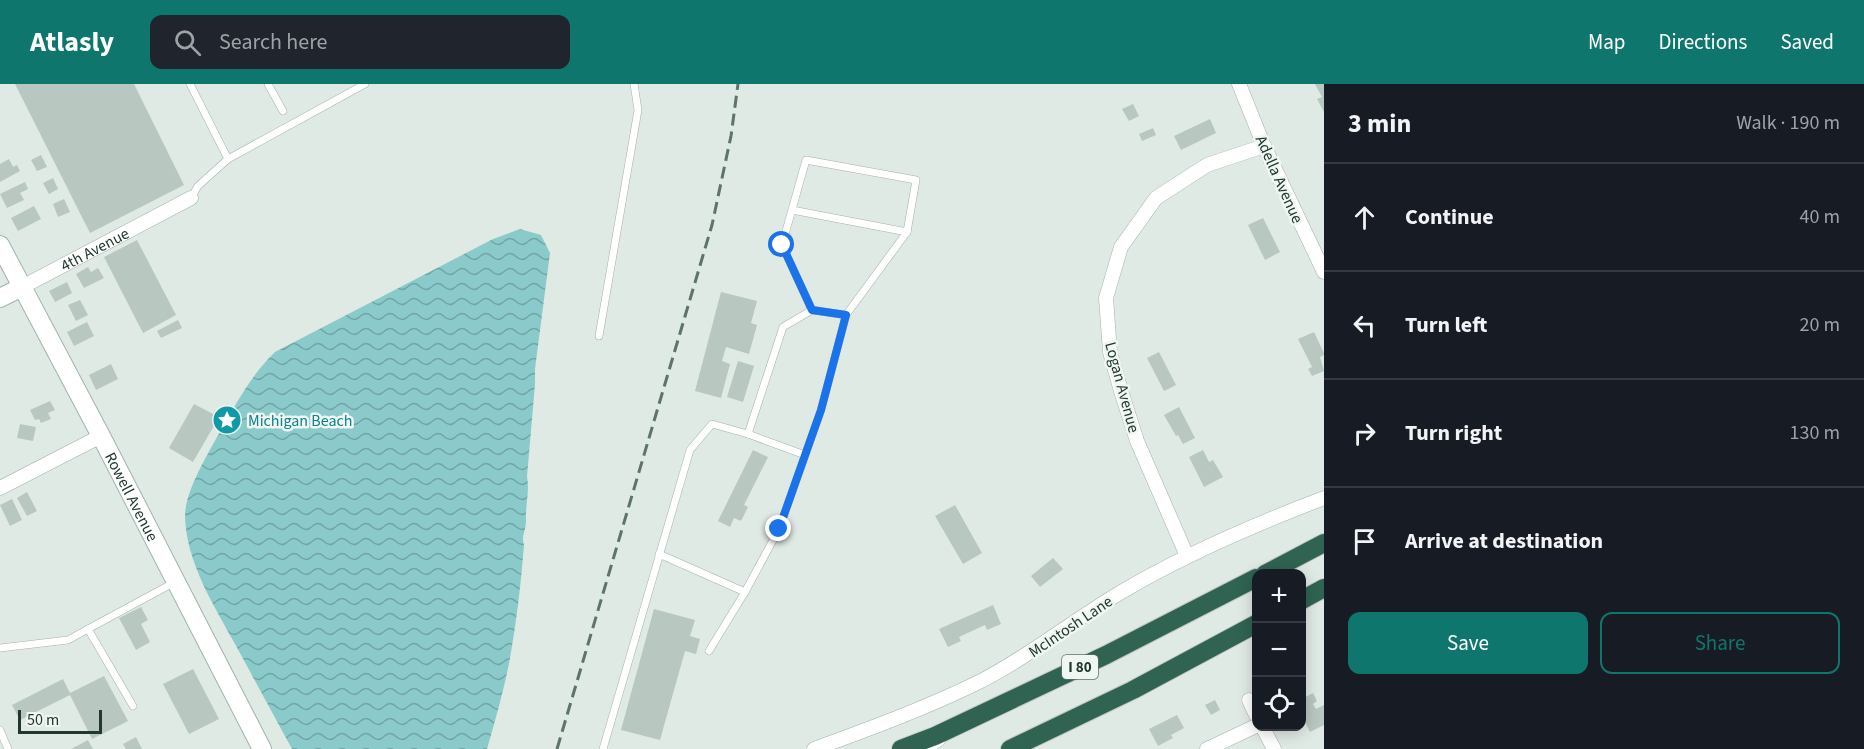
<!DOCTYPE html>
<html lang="en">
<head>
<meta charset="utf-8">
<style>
	body { margin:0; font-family:"Source Sans 3",sans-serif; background:#20242c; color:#f1f3f6 }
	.controls { position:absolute; right:18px; bottom:18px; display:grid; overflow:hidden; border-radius:12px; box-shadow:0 3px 15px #0003 }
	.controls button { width:54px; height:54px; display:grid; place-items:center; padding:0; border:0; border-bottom:2px solid #363941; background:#171b24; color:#f1f3f6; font:30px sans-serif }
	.scale { position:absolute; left:18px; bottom:15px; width:84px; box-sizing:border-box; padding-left:6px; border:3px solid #22382f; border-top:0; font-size:16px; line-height:21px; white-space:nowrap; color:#22382f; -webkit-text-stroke:4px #f0f6f2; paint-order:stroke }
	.stop { position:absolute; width:18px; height:18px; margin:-14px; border:4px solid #1a73e8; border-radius:50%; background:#fff }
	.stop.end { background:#1a73e8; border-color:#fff; box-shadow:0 2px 6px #0008 }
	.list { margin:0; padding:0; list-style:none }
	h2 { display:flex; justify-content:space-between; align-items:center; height:78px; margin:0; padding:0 24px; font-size:26px }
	h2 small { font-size:20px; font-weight:400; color:#9ea1a6 }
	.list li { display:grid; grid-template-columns:39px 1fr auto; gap:18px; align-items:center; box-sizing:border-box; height:108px; padding:0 24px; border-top:2px solid #363941 }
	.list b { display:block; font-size:22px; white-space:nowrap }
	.list em { font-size:20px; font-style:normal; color:#9ea1a6 }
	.actions { display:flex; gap:12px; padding:18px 24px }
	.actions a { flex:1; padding:14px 0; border:2px solid #0f766e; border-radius:12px; text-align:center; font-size:21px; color:#0f766e }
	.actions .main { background:#0f766e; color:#fff }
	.icon { flex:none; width:33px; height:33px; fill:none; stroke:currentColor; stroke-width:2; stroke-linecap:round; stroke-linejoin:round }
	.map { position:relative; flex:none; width:1324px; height:665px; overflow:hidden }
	header { display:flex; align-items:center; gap:36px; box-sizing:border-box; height:84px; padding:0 30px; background:#0f766e; color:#fff }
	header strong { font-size:28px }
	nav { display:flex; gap:33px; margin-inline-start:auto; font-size:21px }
	.search { width:420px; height:54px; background:#20242c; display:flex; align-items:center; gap:15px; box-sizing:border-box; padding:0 21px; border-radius:12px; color:#9ea1a6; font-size:22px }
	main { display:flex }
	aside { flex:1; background:#171b24 }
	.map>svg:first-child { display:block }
	.water { fill:url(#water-waves) }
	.building { fill:#b8c7bf }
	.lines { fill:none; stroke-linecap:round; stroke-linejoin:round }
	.lane-casing { stroke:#a3b1aa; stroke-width:8 }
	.street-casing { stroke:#a3b1aa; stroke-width:15 }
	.secondary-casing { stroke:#a0b4aa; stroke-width:20 }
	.highway-casing { stroke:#c1c7c5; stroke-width:20 }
	.lane { stroke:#fff; stroke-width:7 }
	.street { stroke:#fff; stroke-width:14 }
	.secondary { stroke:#fff; stroke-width:18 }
	.highway { stroke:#306352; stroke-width:18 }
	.rail { stroke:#5c746b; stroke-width:3; stroke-dasharray:12 6; stroke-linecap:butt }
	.route { stroke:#1a73e8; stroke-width:8 }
	.labels { text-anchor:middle; stroke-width:5; stroke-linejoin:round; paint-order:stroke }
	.shield { fill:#f0f6f2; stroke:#60716a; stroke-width:1.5 }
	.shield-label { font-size:15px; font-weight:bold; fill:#22382f }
	.street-label { font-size:16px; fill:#22382f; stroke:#f0f6f2 }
	.culture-label { font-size:16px; fill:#0d838f; stroke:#f0f6f2; text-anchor:start }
</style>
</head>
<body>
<header>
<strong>Atlasly</strong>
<div class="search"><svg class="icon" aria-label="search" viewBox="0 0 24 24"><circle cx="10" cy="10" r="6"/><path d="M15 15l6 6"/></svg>Search here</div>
<nav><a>Map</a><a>Directions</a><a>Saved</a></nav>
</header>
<main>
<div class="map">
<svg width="1324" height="665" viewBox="0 0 1324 665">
	<defs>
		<pattern id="water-waves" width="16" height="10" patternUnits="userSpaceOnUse" patternTransform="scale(1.5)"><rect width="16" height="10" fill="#8bcacb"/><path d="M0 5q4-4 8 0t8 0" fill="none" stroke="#71a5a5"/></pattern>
	</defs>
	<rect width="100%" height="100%" fill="#e0eae4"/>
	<!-- water -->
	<path class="water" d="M 520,145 L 541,151 L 550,169 L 535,285 L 535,300 L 527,393 C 530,406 525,423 526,437 C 526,446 521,453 524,461 C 521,501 516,541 509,580 C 503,609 495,637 487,665 L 292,665 C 273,630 254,595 235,560 C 213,520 187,479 185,434 C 184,408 209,368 221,346 C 237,318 252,290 275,268 L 493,155 Z"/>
	<!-- building -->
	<g class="building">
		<polygon points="15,0 134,0 184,101 90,149"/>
		<polygon points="1315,0 1324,0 1324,28 1317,15 1322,13"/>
		<polygon points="1133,20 1139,32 1129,37 1122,25"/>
		<polygon points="1210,35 1216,49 1181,66 1174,52"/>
		<polygon points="1153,44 1156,51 1142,57 1139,50"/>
		<polygon points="41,71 47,83 37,87 31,76"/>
		<polygon points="9,75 13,83 17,81 20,87 0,98 0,80"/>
		<polygon points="53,94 58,105 49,110 43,99"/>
		<polygon points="25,98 28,105 20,109 24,116 7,124 0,110"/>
		<polygon points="64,115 70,128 58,133 53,120"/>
		<polygon points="34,122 41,135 18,147 11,134"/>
		<polygon points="1263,134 1280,168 1265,176 1248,141"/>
		<polygon points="137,156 176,231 143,249 104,173"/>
		<polygon points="88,183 91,188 98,184 104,194 84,204 76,190"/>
		<polygon points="67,198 72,209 55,218 49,207"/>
		<polygon points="721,208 757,217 751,239 757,241 749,270 726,263 722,277 730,280 721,314 695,307"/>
		<polygon points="80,216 88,231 76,237 68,221"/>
		<polygon points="178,236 182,244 161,254 157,247"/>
		<polygon points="87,238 94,252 74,262 67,248"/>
		<polygon points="1314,248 1324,269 1324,271 1320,273 1324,287 1312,292 1308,285 1312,283 1298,255"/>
		<polygon points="1159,268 1176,301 1164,307 1147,274"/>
		<polygon points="738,277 754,282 743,318 727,313"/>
		<polygon points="111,280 118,295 96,306 89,291"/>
		<polygon points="50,317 55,326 48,329 51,335 41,339 39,335 35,336 30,326"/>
		<polygon points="194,320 219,333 193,378 169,364"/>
		<polygon points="1179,323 1195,354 1183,360 1178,351 1176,352 1164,331"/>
		<polygon points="20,340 36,343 33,357 17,354"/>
		<polygon points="753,366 768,373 744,421 748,423 741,437 734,434 730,443 718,437"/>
		<polygon points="1203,366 1209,378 1213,376 1223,393 1204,403 1189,373"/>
		<polygon points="27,408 37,427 27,432 17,414"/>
		<polygon points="12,415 22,436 10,442 0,421"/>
		<polygon points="955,421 982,469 963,480 935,432"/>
		<polygon points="1053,474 1063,485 1040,503 1031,492"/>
		<polygon points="993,521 1001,540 987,546 985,541 959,553 961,557 948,563 939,545"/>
		<polygon points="141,523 148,536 141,540 150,558 136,566 119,534"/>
		<polygon points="654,525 695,536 690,552 700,555 696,570 685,567 660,656 621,646"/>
		<polygon points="193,585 219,635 189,650 163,600"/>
		<polygon points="104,592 128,637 92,655 70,611 20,636 12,621 63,595 70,609"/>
		<polygon points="1313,609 1317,617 1313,620 1316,625 1324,621 1324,641 1310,648 1302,632 1302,615"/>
		<polygon points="1215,616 1220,626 1211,631 1205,621"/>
		<polygon points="1177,631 1184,644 1171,651 1173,654 1158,662 1149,645"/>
		<polygon points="136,653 142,665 126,665 123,660"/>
		<polygon points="88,656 93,665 71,665"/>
	</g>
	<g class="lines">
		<!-- lane casing -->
		<g class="lane-casing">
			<g id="lane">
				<polyline points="190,0 228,75 198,102 191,114"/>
				<polyline points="268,0 283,27"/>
				<polyline points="228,75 365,0"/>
				<polyline points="792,126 907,148 916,96 806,76 782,161 812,226"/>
				<polyline points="846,231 907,148"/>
				<polyline points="599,252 638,26 634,0"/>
				<polyline points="748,350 805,371"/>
				<polyline points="659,470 745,508"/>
				<polyline points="0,564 68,556 88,545"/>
				<polyline points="133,622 88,545 175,498"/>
				<polyline points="0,646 8,665"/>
				<polyline points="603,665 690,366 712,340 748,350 783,243 812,226 846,231 821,326 779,445 745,508 709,567"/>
				<polyline points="930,665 941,658"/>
			</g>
		</g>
		<!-- street casing -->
		<g class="street-casing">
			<g id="street">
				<polyline points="1239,0 1264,62 1324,188"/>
				<path id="s1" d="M 22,203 L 191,114"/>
				<polyline points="0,404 101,352"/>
				<polyline points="1187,472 1137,357 1121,307 1110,268 1106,214 1121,163 1156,114 1207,81 1264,62"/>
				<polyline points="1249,616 1256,631"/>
				<polyline points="1262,642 1274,665"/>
				<path d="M 814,665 C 869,645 926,624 979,598 C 1028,573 1070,539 1118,510 C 1183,471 1253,441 1324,414"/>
				<polyline points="1207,665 1256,642"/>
			</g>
		</g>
		<!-- secondary casing -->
		<g class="secondary-casing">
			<g id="secondary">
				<path id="s2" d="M 0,161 L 101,352 L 262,665"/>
				<polyline points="0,214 22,203"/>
			</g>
		</g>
		<!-- highway casing -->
		<g class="highway-casing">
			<g id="highway">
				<polyline points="1265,490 1324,459"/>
				<polyline points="1302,516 1324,504"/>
				<polyline points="901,665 935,652 1106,571 1256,494"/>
				<polyline points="1010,665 1133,606 1256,540"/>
			</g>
		</g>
		<!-- lane -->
		<use href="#lane" class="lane"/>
		<!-- street -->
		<use href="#street" class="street"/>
		<!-- secondary -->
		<use href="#secondary" class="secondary"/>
		<!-- highway -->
		<use href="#highway" class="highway"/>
		<!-- rail -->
		<polyline class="rail" points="557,665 712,141 731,52 738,0"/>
	</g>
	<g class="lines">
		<!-- route -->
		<polyline class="route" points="779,445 821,326 846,231 812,226 782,161"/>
	</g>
	<!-- icons -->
	<defs>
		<g id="sight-disc" transform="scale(1.5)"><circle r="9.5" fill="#0f9aa8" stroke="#f0f6f2"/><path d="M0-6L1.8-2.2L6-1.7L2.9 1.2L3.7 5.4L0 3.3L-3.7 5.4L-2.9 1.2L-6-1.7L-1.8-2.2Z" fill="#fff"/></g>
	</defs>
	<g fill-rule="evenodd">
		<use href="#sight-disc" x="227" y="336"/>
	</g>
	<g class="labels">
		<!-- shield labels -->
		<rect class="shield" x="1062" y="571" width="36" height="24" rx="4.5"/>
		<g class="shield-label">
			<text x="1080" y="588">I 80</text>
		</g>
		<!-- street labels -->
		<g class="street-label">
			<text transform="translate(1280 95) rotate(66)" y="6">Adella Avenue</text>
			<text dy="6" stroke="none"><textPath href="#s1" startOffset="82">4th Avenue</textPath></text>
			<text transform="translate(1123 303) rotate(75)" y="6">Logan Avenue</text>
			<text dy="6" stroke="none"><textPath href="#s2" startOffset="284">Rowell Avenue</textPath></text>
			<text transform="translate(1070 542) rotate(-34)" y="6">McIntosh Lane</text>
		</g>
		<!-- culture labels -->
		<g class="culture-label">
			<text x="248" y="342">Michigan Beach</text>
		</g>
	</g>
</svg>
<div class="controls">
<button>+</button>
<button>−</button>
<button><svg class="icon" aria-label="locate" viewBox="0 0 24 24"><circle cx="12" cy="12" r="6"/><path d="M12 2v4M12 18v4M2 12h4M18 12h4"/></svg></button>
</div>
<div class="scale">50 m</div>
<div class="stop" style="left:782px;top:161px"></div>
<div class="stop end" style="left:779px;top:445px"></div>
</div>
<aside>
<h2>3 min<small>Walk · 190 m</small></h2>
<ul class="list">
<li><svg class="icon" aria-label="ahead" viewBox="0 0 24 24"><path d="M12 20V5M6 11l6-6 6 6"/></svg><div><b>Continue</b></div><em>40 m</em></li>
<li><svg class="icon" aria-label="left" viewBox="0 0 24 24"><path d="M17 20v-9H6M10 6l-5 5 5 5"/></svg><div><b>Turn left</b></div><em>20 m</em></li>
<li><svg class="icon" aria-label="right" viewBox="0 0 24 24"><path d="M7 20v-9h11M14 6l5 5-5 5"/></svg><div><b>Turn right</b></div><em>130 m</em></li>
<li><svg class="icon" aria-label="arrive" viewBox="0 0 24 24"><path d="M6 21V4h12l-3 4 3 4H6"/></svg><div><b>Arrive at destination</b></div></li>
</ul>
<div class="actions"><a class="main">Save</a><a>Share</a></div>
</aside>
</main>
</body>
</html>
